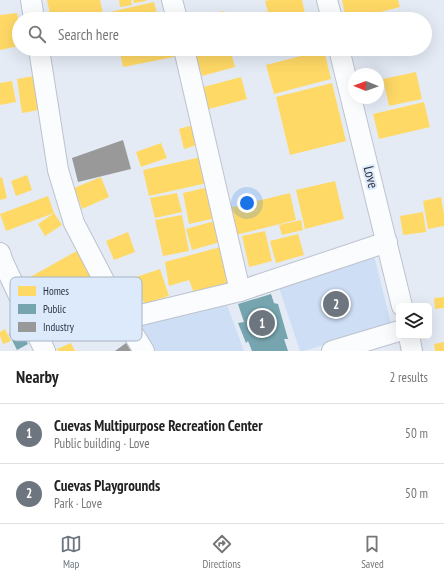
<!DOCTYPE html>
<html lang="en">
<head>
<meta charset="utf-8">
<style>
	body { margin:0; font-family:"PT Sans Narrow",sans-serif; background:#f2f2f2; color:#222 }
	.controls { position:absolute; right:12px; bottom:12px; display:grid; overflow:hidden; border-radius:6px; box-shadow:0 4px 16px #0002 }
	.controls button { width:36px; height:36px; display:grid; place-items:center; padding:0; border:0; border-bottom:1px solid #e0e0e0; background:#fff; color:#222; font:20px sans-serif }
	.compass { position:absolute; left:348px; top:68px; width:36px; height:36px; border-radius:50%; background:#fff; box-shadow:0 4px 16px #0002; rotate:271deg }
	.you { position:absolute; left:247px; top:203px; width:14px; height:14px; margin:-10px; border:3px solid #fff; border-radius:50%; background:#1a73e8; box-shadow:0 0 0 6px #1a73e833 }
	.badge { display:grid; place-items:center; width:26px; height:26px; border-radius:50%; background:#6d757f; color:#fff; font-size:13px; font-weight:700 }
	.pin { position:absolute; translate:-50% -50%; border:2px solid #fff; box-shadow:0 1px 4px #0006 }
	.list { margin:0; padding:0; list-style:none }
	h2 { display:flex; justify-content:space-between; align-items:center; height:52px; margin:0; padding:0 16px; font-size:17px }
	h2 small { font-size:13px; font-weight:400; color:#767676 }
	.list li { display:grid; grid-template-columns:26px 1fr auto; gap:12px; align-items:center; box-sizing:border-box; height:60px; padding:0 16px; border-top:1px solid #e0e0e0 }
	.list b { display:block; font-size:15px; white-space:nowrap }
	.list p { margin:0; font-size:13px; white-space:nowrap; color:#767676 }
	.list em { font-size:13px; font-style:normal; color:#767676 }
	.icon { flex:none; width:22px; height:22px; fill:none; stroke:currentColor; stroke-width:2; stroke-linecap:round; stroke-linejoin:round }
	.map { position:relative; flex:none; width:444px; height:351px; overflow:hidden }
	.search { position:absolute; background:#fff; box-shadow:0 4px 16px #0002; left:12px; right:12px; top:12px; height:44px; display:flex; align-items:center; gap:10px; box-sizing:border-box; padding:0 14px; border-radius:22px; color:#767676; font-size:15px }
	.sheet { height:172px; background:#fff }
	nav { display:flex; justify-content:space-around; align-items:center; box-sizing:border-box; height:56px; border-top:1px solid #e0e0e0; background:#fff; font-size:11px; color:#767676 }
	nav a { display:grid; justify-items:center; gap:2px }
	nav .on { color:#6d757f }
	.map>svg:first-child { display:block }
	.green { fill:#cddef5 }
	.homes { fill:#ffd966 }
	.public { fill:#76a5af }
	.industry { fill:#999 }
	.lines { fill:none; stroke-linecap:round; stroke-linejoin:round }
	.street-casing { stroke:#bcc3cd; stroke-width:22 }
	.street { stroke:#fbfcfe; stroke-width:20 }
	.labels { text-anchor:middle; stroke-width:4; stroke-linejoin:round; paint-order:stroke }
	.street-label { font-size:14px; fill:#2d3540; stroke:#ddeafc }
	.key { fill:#ddeafc; stroke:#a8b4c4; stroke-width:1 }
	.key-label { font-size:11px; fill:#2d3540 }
</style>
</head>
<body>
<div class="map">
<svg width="444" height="351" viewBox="0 0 444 351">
	<rect width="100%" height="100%" fill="#e4ebf5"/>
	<!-- green -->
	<g class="green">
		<polygon points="374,255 391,324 304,351 300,351 278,285"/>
		<polygon points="96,274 115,311 69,337 53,302"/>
		<polygon points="227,305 244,351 151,351 133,323"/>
	</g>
	<!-- homes -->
	<g class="homes">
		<polygon points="47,0 100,0 103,14 76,19 51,19"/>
		<polygon points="119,0 131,0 132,5 120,7"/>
		<polygon points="133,0 146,0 146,1 134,3"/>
		<polygon points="269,0 302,0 306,18 303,19 270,19 265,1"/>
		<polygon points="342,0 398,0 400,7 353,19 346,19"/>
		<polygon points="154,2 158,19 111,19 110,12"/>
		<polygon points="224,11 226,19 192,19 192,18"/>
		<polygon points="17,13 19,24 19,46 0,50 0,15"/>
		<polygon points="66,49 82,49 82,50 67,53"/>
		<polygon points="119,49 172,49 174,57 123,67"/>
		<polygon points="222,49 230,49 235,67 202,76 196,56"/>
		<polygon points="324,50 331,79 274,94 266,65"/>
		<polygon points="416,72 422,99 389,106 383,79"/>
		<polygon points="34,76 39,110 22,113 17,79"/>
		<polygon points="241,77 247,99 205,110 200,88"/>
		<polygon points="12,81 16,102 0,105 0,83"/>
		<polygon points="332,83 346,141 290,155 276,97"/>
		<polygon points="424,102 430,127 379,139 373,114"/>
		<polygon points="193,125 197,145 184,149 179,129"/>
		<polygon points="161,143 167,158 141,167 136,152"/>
		<polygon points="201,157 207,183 149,196 143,170"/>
		<polygon points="27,175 32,190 16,196 11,181"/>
		<polygon points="2,177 7,198 0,200 0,178"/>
		<polygon points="101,177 109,197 82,209 74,188"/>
		<polygon points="335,181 344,219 305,229 296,190"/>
		<polygon points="209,187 216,218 189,224 183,193"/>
		<polygon points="177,193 182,212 155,218 150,198"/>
		<polygon points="290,193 296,220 236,235 229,208"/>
		<polygon points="48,196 54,213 62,225 45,236 38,224 54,213 6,231 0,214"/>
		<polygon points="441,197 444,214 444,226 428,229 423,201"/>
		<polygon points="423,212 426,232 403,235 400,216"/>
		<polygon points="182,215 189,251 163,256 155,220"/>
		<polygon points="218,220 224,241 192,250 186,229"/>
		<polygon points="301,220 303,230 282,235 279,225"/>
		<polygon points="265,231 272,261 249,267 242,236"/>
		<polygon points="128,232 135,252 114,260 106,241"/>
		<polygon points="298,234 304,255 276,263 270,241"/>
		<polygon points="224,246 234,281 194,293 189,280 169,286 165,262"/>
		<polygon points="82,248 96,274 36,313 23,281"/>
		<polygon points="160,269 169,296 144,304 136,277"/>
		<polygon points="444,297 444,308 435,309 434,298"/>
		<polygon points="5,329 11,341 3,344 0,336 0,332"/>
		<polygon points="444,342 444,351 435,351 434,344"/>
		<polygon points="71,343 75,351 58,351 57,349"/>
	</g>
	<!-- public -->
	<g class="public">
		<polygon points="271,294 274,303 278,304 288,339 284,339 288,351 252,351 248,341 246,343 238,323 244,322 238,304"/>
		<polygon points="20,328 28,344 17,350 9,334"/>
	</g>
	<!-- industry -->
	<g class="industry">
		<polygon points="123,140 131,169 78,182 72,158"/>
		<polygon points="126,343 131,351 115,351"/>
	</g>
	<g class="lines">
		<!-- street casing -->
		<g class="street-casing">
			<g id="street">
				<polyline points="31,0 34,19"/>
				<polyline points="172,0 177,19"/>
				<polyline points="327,0 332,19"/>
				<polyline points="39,49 58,170 74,223 124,319 144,351"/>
				<polyline points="184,49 240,291"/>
				<polyline points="339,49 402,306"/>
				<polyline points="0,253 3,262 45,351"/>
				<polyline points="124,319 240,291 387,242"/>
				<polyline points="409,336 412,351"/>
				<polyline points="332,351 399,331"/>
			</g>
		</g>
		<!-- street -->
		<use href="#street" class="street"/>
	</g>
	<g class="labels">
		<!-- street labels -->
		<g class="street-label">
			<text transform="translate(371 177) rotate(76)" y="5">Love</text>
		</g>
	</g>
	<!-- legend -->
	<rect x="10" y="277" width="132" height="64" rx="6" class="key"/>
	<rect x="18" y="286" width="18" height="10" fill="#ffd966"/>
	<rect x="18" y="304" width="18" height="10" fill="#76a5af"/>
	<rect x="18" y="322" width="18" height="10" fill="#999"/>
	<g class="key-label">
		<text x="43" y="295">Homes</text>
		<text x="43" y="313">Public</text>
		<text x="43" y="331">Industry</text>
	</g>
</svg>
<div class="controls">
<button><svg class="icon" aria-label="layers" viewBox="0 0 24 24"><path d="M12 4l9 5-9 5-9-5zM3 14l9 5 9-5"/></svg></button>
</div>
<svg class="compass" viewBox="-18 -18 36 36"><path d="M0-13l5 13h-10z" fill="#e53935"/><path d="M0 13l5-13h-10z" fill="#767676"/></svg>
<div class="you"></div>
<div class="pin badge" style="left:262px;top:323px">1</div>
<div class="pin badge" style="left:336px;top:304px">2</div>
<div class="search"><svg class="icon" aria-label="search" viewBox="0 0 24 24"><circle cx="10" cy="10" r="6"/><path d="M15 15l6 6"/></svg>Search here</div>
</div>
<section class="sheet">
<h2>Nearby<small>2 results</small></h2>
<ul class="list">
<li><span class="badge">1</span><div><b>Cuevas Multipurpose Recreation Center</b><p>Public building · Love</p></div><em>50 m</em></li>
<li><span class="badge">2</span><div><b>Cuevas Playgrounds</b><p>Park · Love</p></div><em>50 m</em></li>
</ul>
</section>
<nav>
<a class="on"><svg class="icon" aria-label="map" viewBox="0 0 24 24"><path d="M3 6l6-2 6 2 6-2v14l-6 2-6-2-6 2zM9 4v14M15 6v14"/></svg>Map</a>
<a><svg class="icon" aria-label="directions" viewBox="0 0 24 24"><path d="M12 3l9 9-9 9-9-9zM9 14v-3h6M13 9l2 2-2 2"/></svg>Directions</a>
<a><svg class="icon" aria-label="saved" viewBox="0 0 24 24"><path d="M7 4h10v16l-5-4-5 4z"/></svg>Saved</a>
</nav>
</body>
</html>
